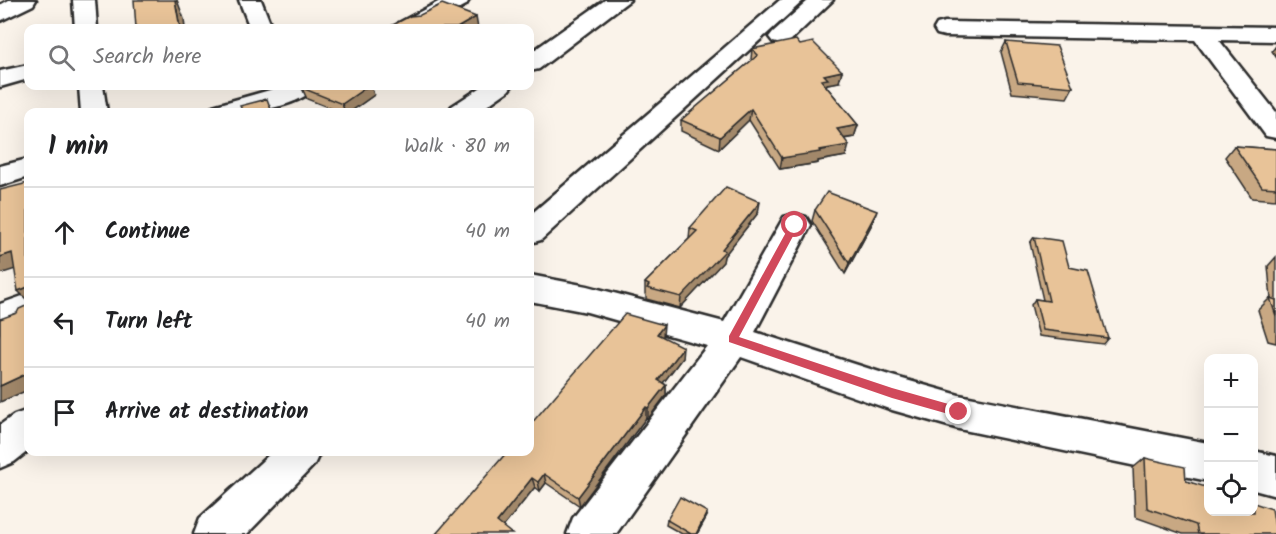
<!DOCTYPE html>
<html lang="en">
<head>
<meta charset="utf-8">
<style>
	body { margin:0; font-family:Kalam,sans-serif; background:#f6f6f6; color:#202124 }
	.controls { position:absolute; right:18px; bottom:18px; display:grid; overflow:hidden; border-radius:12px; box-shadow:0 6px 24px #0002 }
	.controls button { width:54px; height:54px; display:grid; place-items:center; padding:0; border:0; border-bottom:2px solid #e0e0e0; background:#fff; color:#202124; font:30px sans-serif }
	.stop { position:absolute; width:18px; height:18px; margin:-14px; border:4px solid #d1495b; border-radius:50%; background:#fff }
	.stop.end { background:#d1495b; border-color:#fff; box-shadow:0 2px 6px #0008 }
	.list { margin:0; padding:0; list-style:none }
	h2 { display:flex; justify-content:space-between; align-items:center; height:78px; margin:0; padding:0 24px; font-size:26px }
	h2 small { font-size:20px; font-weight:400; color:#757577 }
	.list li { display:grid; grid-template-columns:39px 1fr auto; gap:18px; align-items:center; box-sizing:border-box; height:90px; padding:0 24px; border-top:2px solid #e0e0e0 }
	.list b { display:block; font-size:22px; white-space:nowrap }
	.list em { font-size:20px; font-style:normal; color:#757577 }
	.icon { flex:none; width:33px; height:33px; fill:none; stroke:currentColor; stroke-width:2; stroke-linecap:round; stroke-linejoin:round }
	.map { position:relative; flex:none; width:1276px; height:534px; overflow:hidden }
	.search { position:absolute; background:#fff; box-shadow:0 6px 24px #0002; left:24px; top:24px; width:510px; height:66px; display:flex; align-items:center; gap:15px; box-sizing:border-box; padding:0 21px; border-radius:12px; color:#757577; font-size:22px }
	.panel { position:absolute; background:#fff; box-shadow:0 6px 24px #0002; left:24px; top:108px; width:510px; height:348px; border-radius:12px }
	.map>svg:first-child { display:block }
	.lines { fill:none; stroke-linecap:round; stroke-linejoin:round }
	.minor-casing { stroke:#2b2b2b; stroke-width:5 }
	.minor { fill:#fff; fill-rule:evenodd }
	.wall { fill:#c8a883; stroke:#2b2b2b; stroke-width:1.5 }
	.shaded-wall { fill:#a2886a; stroke:#2b2b2b; stroke-width:1.5 }
	.building { fill:#e8c398; stroke:#2b2b2b; stroke-width:1.5 }
	.route { fill:#d1495b }
</style>
</head>
<body>
<div class="map">
<svg width="1276" height="534" viewBox="0 0 1276 534">
	<rect width="100%" height="100%" fill="#faf3ea"/>
	<filter id="ink" filterUnits="userSpaceOnUse"><feTurbulence type="fractalNoise" baseFrequency=".0167" numOctaves="2"/><feDisplacementMap in="SourceGraphic" scale="12" xChannelSelector="R" yChannelSelector="G"/><feConvolveMatrix kernelMatrix="1 2 1 2 8 2 1 2 1" color-interpolation-filters="sRGB"/></filter>
	<g filter="url(#ink)">
		<g class="lines">
			<!-- minor casing -->
			<g class="minor-casing">
				<g id="minor">
					<polygon points="9,0 36,0 33,5 0,21 0,5"/>
					<polygon points="73,0 95,0 97,28 75,28"/>
					<polygon points="239,0 261,0 272,28 250,28"/>
					<polygon points="442,0 469,0 466,5 423,28 396,28 399,23"/>
					<polygon points="605,0 630,0 539,69 530,71 530,53"/>
					<polygon points="780,0 804,0 541,240 530,243 530,215"/>
					<polygon points="809,0 833,0 789,42 781,44 773,42 769,37 773,32"/>
					<polygon points="945,22 1276,27 1276,41 1219,40 1276,112 1276,138 1266,136 1195,40 945,36 937,34 934,29 937,24"/>
					<polygon points="28,65 28,79 0,87 0,71"/>
					<polygon points="79,86 103,86 107,112 81,112"/>
					<path d="M 284,86 L 316,86 C 299,110 235,115 209,112 L 213,106 Z"/>
					<polygon points="483,86 512,86 508,91 478,112 448,112 452,106"/>
					<polygon points="28,159 28,177 0,186 0,166"/>
					<polygon points="795,214 806,217 811,225 755,332 892,376 959,395 1208,443 1208,481 959,429 892,410 741,357 616,534 567,534 573,518 707,346 587,312 530,301 530,275 587,286 724,322 784,217"/>
					<polygon points="28,294 28,322 0,332 0,304"/>
					<polygon points="28,410 28,451 14,462 0,468 0,425 14,415"/>
					<polygon points="1254,451 1276,456 1276,496 1254,490"/>
					<polygon points="272,452 320,452 314,465 247,534 194,534 200,518"/>
				</g>
			</g>
			<!-- minor -->
			<use href="#minor" class="minor"/>
		</g>
		<!-- wall -->
		<g class="wall">
			<polygon points="1006,42 1073,87 1067,98 1012,93 1001,52"/>
			<polygon points="1276,46 1276,57 1272,51"/>
			<polygon points="752,49 839,82 827,84 826,86 858,125 854,137 844,139 846,156 818,161 818,163 780,169 749,120 719,149 681,131 681,120 752,60 751,59"/>
			<polygon points="302,88 374,95 350,112 340,112 307,99"/>
			<polygon points="1234,146 1276,149 1276,200 1252,198 1225,157"/>
			<polygon points="815,210 873,222 845,274 812,221"/>
			<polygon points="758,213 724,256 723,262 680,308 646,299 646,295 645,294 645,283 689,239 690,228"/>
			<polygon points="1034,237 1069,267 1108,338 1103,344 1039,336 1031,305 1035,299 1043,300 1030,243"/>
			<polygon points="1276,257 1276,343 1268,341 1258,310 1270,298 1271,299 1268,266"/>
			<polygon points="663,336 662,337 682,358 663,383 666,385 666,395 648,419 646,418 580,506 546,483 540,491 535,487 503,527 436,534"/>
			<polygon points="1145,458 1186,481 1276,534 1183,534 1135,517 1133,468"/>
			<polygon points="707,516 697,534 682,534 666,525 667,520"/>
		</g>
		<!-- shaded-wall -->
		<g class="shaded-wall">
			<polygon points="175,0 177,0 184,19 185,28 180,28"/>
			<polygon points="476,17 478,28 457,28"/>
			<polygon points="842,71 839,82 827,84 825,90 819,91 824,75"/>
			<polygon points="368,86 371,86 374,95 350,112 345,112 342,104"/>
			<polygon points="751,109 749,120 719,149 720,137"/>
			<polygon points="858,125 854,137 834,140 837,129"/>
			<polygon points="849,145 846,156 818,161 818,163 780,169 782,158"/>
			<polygon points="760,202 758,213 724,256 723,262 680,308 681,297 722,249"/>
			<polygon points="877,211 873,222 845,274 849,263"/>
			<polygon points="12,253 25,266 0,274 0,257"/>
			<polygon points="28,287 28,301 18,291"/>
			<polygon points="664,325 663,336 656,345 657,334"/>
			<polygon points="683,347 682,358 657,391 658,380"/>
			<polygon points="28,373 28,390 0,402 0,386"/>
			<polygon points="666,385 666,395 648,419 648,408"/>
			<polygon points="646,407 646,418 580,506 578,497"/>
			<polygon points="544,474 546,483 540,491 538,482"/>
			<polygon points="532,478 535,487 500,531 497,522"/>
			<polygon points="707,512 707,516 697,534 696,534"/>
		</g>
		<!-- building -->
		<g class="building">
			<polygon points="134,0 175,0 180,28 136,28"/>
			<polygon points="442,4 476,17 457,28 387,28 410,16 420,15"/>
			<polygon points="796,40 800,45 813,42 842,71 824,75 828,79 821,80 858,125 837,129 849,145 819,150 820,152 782,158 751,109 720,137 681,120 758,55 752,49"/>
			<polygon points="1006,42 1057,46 1073,87 1018,82"/>
			<polygon points="306,86 368,86 342,104 302,88"/>
			<polygon points="267,99 272,112 243,112 240,106"/>
			<polygon points="1234,146 1276,149 1276,188 1262,187"/>
			<polygon points="28,183 28,287 18,291 12,253 0,257 0,190"/>
			<polygon points="726,187 760,202 722,249 725,251 681,297 647,288 649,285 645,283 697,231 690,228"/>
			<polygon points="827,192 877,211 849,263 815,210"/>
			<polygon points="1034,237 1062,241 1069,267 1088,271 1108,338 1043,330 1035,299 1049,301"/>
			<polygon points="1270,298 1276,300 1276,316"/>
			<polygon points="28,305 28,373 0,386 0,319 17,313 19,309"/>
			<polygon points="625,314 664,325 657,334 683,347 658,380 666,385 648,408 646,407 578,497 544,474 538,482 532,478 497,522 512,534 436,534 507,452 530,452 530,425"/>
			<polygon points="1145,458 1185,467 1186,481 1209,488 1209,512 1254,512 1254,503 1272,509 1276,534 1198,534 1196,525 1147,508"/>
			<polygon points="680,497 707,512 696,534 691,534 667,520"/>
		</g>
	</g>
	<!-- route -->
	<polygon class="route" points="795,221 799,225 739,337 892,388 959,407 963,408 963,415 959,417 892,398 729,342 729,336 790,225"/>
</svg>
<div class="controls">
<button>+</button>
<button>−</button>
<button><svg class="icon" aria-label="locate" viewBox="0 0 24 24"><circle cx="12" cy="12" r="6"/><path d="M12 2v4M12 18v4M2 12h4M18 12h4"/></svg></button>
</div>
<div class="stop" style="left:795px;top:225px"></div>
<div class="stop end" style="left:959px;top:412px"></div>
<div class="search"><svg class="icon" aria-label="search" viewBox="0 0 24 24"><circle cx="10" cy="10" r="6"/><path d="M15 15l6 6"/></svg>Search here</div>
<section class="panel">
<h2>1 min<small>Walk · 80 m</small></h2>
<ul class="list">
<li><svg class="icon" aria-label="ahead" viewBox="0 0 24 24"><path d="M12 20V5M6 11l6-6 6 6"/></svg><div><b>Continue</b></div><em>40 m</em></li>
<li><svg class="icon" aria-label="left" viewBox="0 0 24 24"><path d="M17 20v-9H6M10 6l-5 5 5 5"/></svg><div><b>Turn left</b></div><em>40 m</em></li>
<li><svg class="icon" aria-label="arrive" viewBox="0 0 24 24"><path d="M6 21V4h12l-3 4 3 4H6"/></svg><div><b>Arrive at destination</b></div></li>
</ul>
</section>
</div>
</body>
</html>
